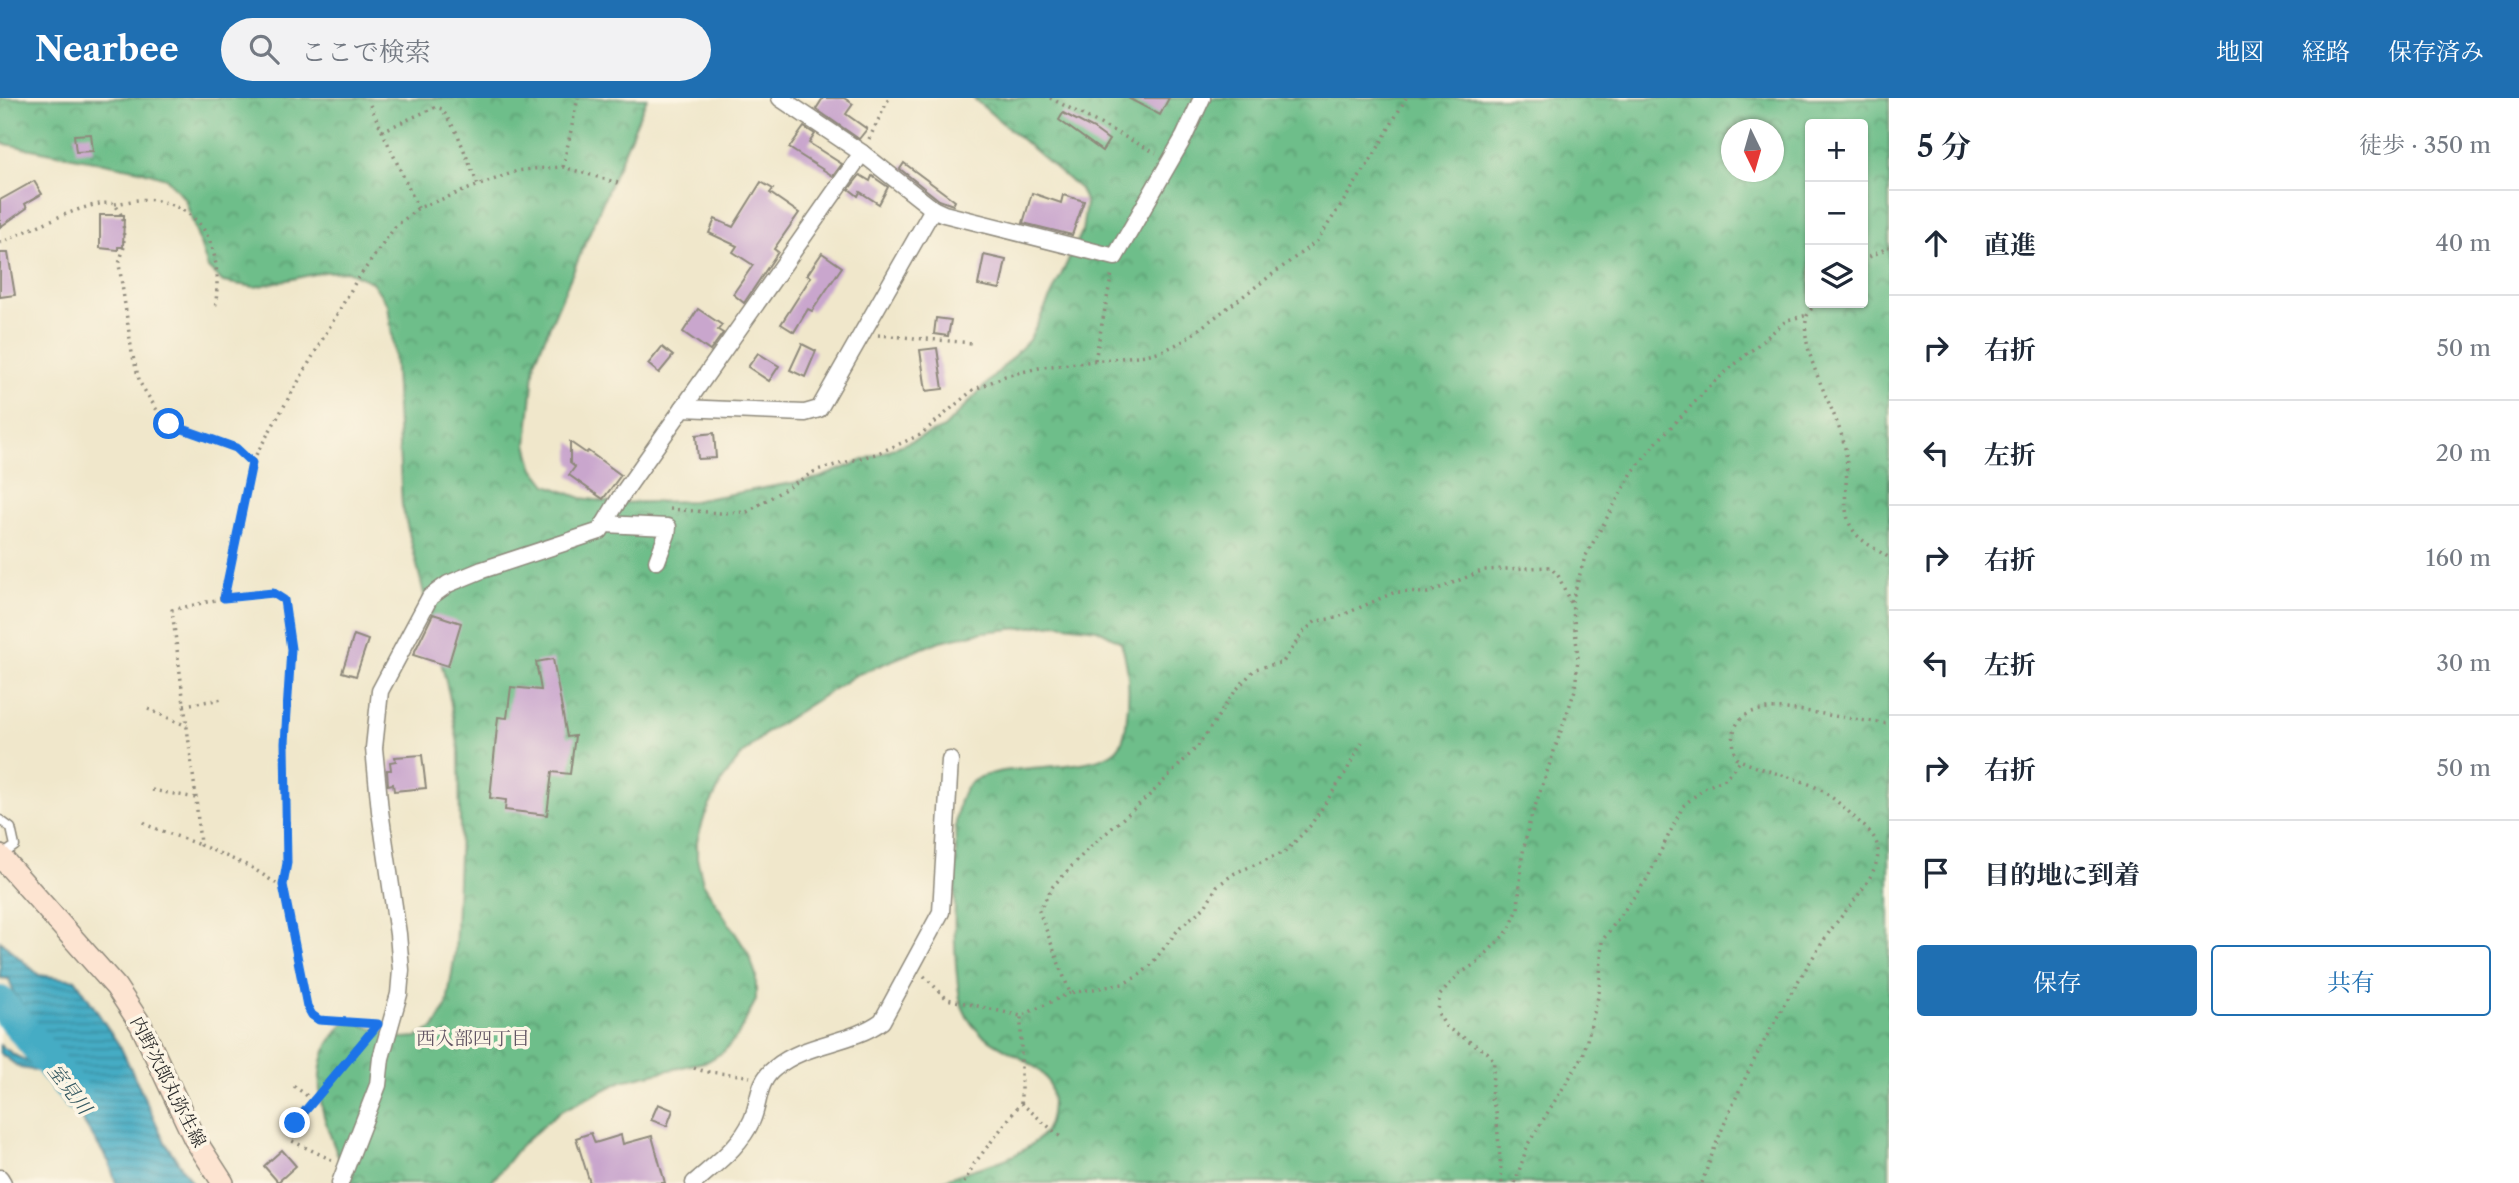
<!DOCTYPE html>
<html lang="ja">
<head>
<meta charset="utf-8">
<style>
	body { margin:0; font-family:"Libre Caslon Text","Noto Serif JP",serif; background:#f2f2f3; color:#1f2937 }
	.controls { position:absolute; right:21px; top:21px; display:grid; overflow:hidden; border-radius:7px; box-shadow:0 2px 5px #0004 }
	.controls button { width:63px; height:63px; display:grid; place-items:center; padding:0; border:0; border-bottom:2px solid #e0e1e3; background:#fff; color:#1f2937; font:35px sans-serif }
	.compass { position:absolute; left:1721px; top:21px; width:63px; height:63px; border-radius:50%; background:#fff; box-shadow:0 2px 5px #0004; rotate:175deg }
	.stop { position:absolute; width:21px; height:21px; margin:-16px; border:5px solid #1a73e8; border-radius:50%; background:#fff }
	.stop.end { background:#1a73e8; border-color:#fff; box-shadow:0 2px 7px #0008 }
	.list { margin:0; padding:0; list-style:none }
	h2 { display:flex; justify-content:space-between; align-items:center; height:91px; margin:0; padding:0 28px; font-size:30px }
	h2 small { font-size:23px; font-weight:400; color:#747a83 }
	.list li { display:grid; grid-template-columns:46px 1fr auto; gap:21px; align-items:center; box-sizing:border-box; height:105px; padding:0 28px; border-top:2px solid #e0e1e3 }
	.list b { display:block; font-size:26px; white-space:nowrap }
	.list em { font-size:23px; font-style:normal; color:#747a83 }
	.actions { display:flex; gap:14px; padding:21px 28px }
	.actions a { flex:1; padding:16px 0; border:2px solid #1f6fb2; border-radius:7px; text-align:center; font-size:24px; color:#1f6fb2 }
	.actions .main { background:#1f6fb2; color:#fff }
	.icon { flex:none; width:38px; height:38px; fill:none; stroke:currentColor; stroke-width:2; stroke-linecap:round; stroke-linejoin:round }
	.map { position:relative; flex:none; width:1889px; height:1085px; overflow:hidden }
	header { display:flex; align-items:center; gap:42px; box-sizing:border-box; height:98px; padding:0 35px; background:#1f6fb2; color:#fff }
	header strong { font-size:33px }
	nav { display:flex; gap:38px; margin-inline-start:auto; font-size:24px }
	.search { width:490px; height:63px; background:#f2f2f3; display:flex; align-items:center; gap:18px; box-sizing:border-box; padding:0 24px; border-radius:38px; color:#747a83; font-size:26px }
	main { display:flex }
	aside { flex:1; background:#fff }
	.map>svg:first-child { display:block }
	.forest { fill:url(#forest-crowns); stroke:#4c745a; stroke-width:2; fill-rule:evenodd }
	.water { fill:url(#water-rules); stroke:#386c78; stroke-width:2 }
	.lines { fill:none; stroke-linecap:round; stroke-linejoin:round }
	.river { stroke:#45acc4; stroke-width:32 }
	.building { fill:#c9a6cd }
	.lane-casing { stroke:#8e897b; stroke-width:11 }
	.street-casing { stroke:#8e897b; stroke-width:19 }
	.secondary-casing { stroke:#8e897b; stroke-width:24 }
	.path { stroke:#8e897b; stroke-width:3.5; stroke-dasharray:2 5; stroke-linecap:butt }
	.lane { stroke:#fff; stroke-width:8 }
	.street { stroke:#fff; stroke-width:16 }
	.secondary { stroke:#fde4d1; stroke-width:21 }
	.route { stroke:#1a73e8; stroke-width:9 }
	.labels { text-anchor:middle; stroke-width:7; stroke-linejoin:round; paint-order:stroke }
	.street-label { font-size:18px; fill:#2b2b2b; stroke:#fcf5e5 }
	.neighbourhood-label { font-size:19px; fill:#625664; stroke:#fcf5e5 }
	.water-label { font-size:19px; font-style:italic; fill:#345861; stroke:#fcf5e5 }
</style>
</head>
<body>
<header>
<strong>Nearbee</strong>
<div class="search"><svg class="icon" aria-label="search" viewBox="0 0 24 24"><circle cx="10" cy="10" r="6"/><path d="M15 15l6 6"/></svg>ここで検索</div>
<nav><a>地図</a><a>経路</a><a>保存済み</a></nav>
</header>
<main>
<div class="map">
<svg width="1889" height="1085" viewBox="0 0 1889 1085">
	<defs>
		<pattern id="forest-crowns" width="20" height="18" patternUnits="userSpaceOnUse" patternTransform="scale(1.75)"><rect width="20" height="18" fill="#6ebe8a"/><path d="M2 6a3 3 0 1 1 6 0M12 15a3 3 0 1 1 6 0" fill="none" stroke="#5b9b71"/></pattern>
		<pattern id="water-rules" width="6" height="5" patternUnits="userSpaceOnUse" patternTransform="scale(1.75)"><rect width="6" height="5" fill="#45acc4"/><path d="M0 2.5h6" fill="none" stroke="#3a8c9f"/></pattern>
	</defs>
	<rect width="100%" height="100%" fill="#fcf5e5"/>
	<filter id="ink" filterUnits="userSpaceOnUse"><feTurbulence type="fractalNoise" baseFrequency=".0143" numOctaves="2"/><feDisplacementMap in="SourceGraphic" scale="14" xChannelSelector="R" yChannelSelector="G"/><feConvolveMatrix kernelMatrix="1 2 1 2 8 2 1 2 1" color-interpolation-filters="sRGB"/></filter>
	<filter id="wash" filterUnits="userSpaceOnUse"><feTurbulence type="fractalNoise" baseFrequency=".00686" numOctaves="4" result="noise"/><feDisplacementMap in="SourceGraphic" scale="28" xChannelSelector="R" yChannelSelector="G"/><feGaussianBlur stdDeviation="1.57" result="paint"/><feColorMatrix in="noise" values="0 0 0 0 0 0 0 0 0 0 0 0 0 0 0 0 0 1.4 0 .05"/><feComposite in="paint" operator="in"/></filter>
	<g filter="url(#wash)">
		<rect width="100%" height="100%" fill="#f0e7cb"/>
		<!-- forest -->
		<path class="forest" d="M 0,0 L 647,0 L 535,263 L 527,346 L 533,369 L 547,387 L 581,400 L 616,405 L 693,403 L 819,380 L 944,330 L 1030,241 L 1082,134 L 1086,105 L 1080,91 L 973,0 L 1889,0 L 1889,1085 L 937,1085 C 970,1068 1016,1066 1042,1037 C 1053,1025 1055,996 1047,982 C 1036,962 995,950 978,933 C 970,925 963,913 960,901 C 952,854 955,806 956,758 C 956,743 954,725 958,711 C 959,705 962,696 965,691 C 985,659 1086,679 1116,652 C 1125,643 1126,629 1127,617 C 1130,592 1129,568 1121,544 L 1097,531 L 1057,526 L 983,534 L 940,543 L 856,577 L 767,634 L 740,659 L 722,683 L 705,717 L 697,743 L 697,760 L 703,785 L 748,855 L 756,877 L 756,902 L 737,939 L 723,954 L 708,963 L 622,983 L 559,1014 L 521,1047 L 491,1085 L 350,1085 C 332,1044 309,999 325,953 C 328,944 338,934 343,926 L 353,924 L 403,940 L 417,939 L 434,930 L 447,907 L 455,855 L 460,734 L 459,651 L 449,596 L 402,407 L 394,252 L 388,207 L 372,184 L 347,173 L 324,174 L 255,189 L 223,184 L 208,170 L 185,101 L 166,80 L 140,72 L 0,45 ZM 1810,26 L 1863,26 L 1863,205 L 1810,205 ZM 1731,32 L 1773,32 L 1773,74 L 1731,74 Z"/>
		<!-- water -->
		<polygon class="water" points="0,843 39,877 76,882 121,950 165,1044 192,1085 116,1085 109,1064 65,996 39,973 20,970 0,955 0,947 18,959 43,970 55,960 43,935 14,896 9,881 0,880"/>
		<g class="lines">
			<!-- river -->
			<polyline class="river" points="0,904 77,998"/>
		</g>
		<g id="blocks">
			<!-- building -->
			<g class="building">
				<polygon points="823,0 844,0 853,6 846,16 867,31 859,41 816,11"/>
				<polygon points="1128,0 1169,0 1160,17"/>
				<polygon points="1063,15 1094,31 1109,42 1102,53 1059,22"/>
				<polygon points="804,29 815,36 809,45 842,66 833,78 789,50"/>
				<polygon points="91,36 93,53 76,54 74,37"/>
				<polygon points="904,65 955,103 953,107 939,102 900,71"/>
				<polygon points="860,77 870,83 872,78 888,89 879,106 860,94 858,98 849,91"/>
				<polygon points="34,83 42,96 25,106 27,110 0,129 0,102"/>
				<polygon points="761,84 773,91 770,95 799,115 774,151 778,154 744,205 733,196 753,167 733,154 737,148 709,135 715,121 733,129"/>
				<polygon points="1032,95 1061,105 1063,97 1084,103 1072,137 1023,125"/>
				<polygon points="100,117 124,117 123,149 118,149 118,152 100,150"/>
				<polygon points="0,155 8,155 15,197 0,199"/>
				<polygon points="822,155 842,169 812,213 808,211 794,234 781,226 811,179 807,177"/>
				<polygon points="984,157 1006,162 1000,191 978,187"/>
				<polygon points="698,211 722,227 718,232 723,235 710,253 683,234"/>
				<polygon points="936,220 951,222 948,238 934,236"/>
				<polygon points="802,246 816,253 805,279 790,272"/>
				<polygon points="662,249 673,258 659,275 648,266"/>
				<polygon points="937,250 943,291 926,293 920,252"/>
				<polygon points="758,255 779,268 769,283 748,269"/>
				<polygon points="714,335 716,360 698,361 696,337"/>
				<polygon points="570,344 586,355 588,353 621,377 603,401 569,377 575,369 570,365"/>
				<polygon points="433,516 461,525 448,568 413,557"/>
				<polygon points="354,537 368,542 356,578 342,574"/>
				<polygon points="553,561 567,639 575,638 570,676 552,674 547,717 505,712 506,702 490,700 498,619 507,620 511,589 541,592 536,564"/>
				<polygon points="422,657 426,690 394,693 393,686 388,687 387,672 391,672 390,664 396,663 395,659"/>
				<polygon points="658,1006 673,1012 667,1028 651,1022"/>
				<polygon points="591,1035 595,1045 621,1037 623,1046 652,1038 665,1085 590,1085 576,1040"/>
				<polygon points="282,1052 296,1068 278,1084 264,1068"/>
			</g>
		</g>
	</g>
	<g filter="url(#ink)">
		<use href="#blocks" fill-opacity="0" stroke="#8e897b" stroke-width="2"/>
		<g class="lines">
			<!-- lane casing -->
			<g class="lane-casing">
				<polyline id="lane" points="0,722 11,730 15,748 5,755 3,760"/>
			</g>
			<!-- street casing -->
			<g class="street-casing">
				<g id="street">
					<polyline points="862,55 933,111"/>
					<polyline points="683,310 862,55 780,0"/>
					<polyline points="604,426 668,429 667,436 657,463"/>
					<polyline points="0,1080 3,1085"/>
					<polyline points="340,1085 378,987 381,960 399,896 401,872 398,836 380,713 374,650 380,593 430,499 448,486 482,472 600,433 621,398 683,310 805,315 819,311 933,111 944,116 1115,159 1184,39 1202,0"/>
					<path d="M 694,1085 C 715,1066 740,1049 752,1022 C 760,1003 757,984 775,970 C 806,944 851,946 882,923 L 941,814 L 950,662"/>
				</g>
			</g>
			<!-- secondary casing -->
			<g class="secondary-casing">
				<polyline id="secondary" points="0,758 116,889 141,927 194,1040 223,1085"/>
			</g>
			<!-- path -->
			<g class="path">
				<polyline points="1050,0 1156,55"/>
				<polyline points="370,7 418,110"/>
				<polyline points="382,33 436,9 442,11 457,35 478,87"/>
				<polyline points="869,41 889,0"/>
				<polyline points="563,69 578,0"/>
				<path d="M 115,106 C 127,104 142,100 153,102 C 213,112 222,161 215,212"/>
				<path d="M 0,145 C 24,135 93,99 115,106 L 123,120 L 124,149 L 119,166 L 132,255 L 140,285 L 160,317 L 169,326 L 236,350 L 252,365"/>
				<polyline points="1863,162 1889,149"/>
				<path d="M 1816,205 C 1813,209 1809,213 1807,218 C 1797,256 1841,316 1846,356 C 1849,377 1842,401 1848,421 C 1854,442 1873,448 1889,460"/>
				<polyline points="878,237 973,245"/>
				<polyline points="1095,262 1112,175"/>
				<polyline points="670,411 719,415 747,414 817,372 876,356 920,337 973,292 1005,278 1043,269 1146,257 1165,252 1183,243 1317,143 1374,57 1406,0"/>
				<polyline points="224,500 252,365 257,355 355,185 395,129 418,110 517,73 532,71 563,69 618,85"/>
				<polyline points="184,607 223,601"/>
				<polyline points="148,611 187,628"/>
				<polyline points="1362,644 1346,674 1310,728 1285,754 1235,775 1217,788 1205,809 1181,828 1150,868 1138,878 1123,886 1070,895 1039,813 1053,788 1088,751 1152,695 1198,648 1236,592 1255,571 1283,564 1303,534 1316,523 1336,520 1395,494 1428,495 1484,472 1550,469 1559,479 1573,511"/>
				<polyline points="152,692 196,700"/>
				<polyline points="144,724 149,728 200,747"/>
				<path d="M 283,787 L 277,786 L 251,769 L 200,747 L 196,700 L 172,512 L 224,500 L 273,495 L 284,502 L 291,551 L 285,645 L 287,765 L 283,787 L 307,908 C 319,931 350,922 374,925"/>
				<polyline points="924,878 947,901 1021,918 1070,895"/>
				<path d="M 694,970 C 711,977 731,974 750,979"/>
				<polyline points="294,988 314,1003"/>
				<polyline points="1021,1005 1063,1041"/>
				<polyline points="332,1062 292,1043 292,1032 371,934"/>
				<polyline points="964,1085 974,1066 1021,1005 1021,918"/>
				<polyline points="1502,1085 1496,1013 1491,1000 1494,963 1487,954 1446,929 1438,915 1439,903 1440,897 1459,876 1477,865 1509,832 1518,811 1522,759 1529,726 1575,592 1578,560 1572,503 1585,459 1632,375 1654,347 1713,285 1787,222 1808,217"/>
				<polyline points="1515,1085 1528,1046 1583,958 1599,895 1602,843 1647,781 1683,708 1704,690 1725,681 1741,662"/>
				<path d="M 1702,1085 C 1730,1000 1780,908 1830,833 C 1844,813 1885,773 1877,747 C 1875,737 1865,729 1857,722 C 1841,706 1823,690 1801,683 C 1778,675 1757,671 1736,660 C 1719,597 1786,610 1823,616 C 1845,620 1867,623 1889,626"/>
			</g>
			<!-- lane -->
			<use href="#lane" class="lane"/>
			<!-- street -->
			<use href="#street" class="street"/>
			<!-- secondary -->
			<use href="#secondary" class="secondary"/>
		</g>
	</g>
	<g class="lines" filter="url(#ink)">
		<!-- route -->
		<polyline class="route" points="169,326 236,350 252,365 224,500 273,495 284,502 291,551 285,645 287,765 283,787 307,908 312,917 319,922 378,926 295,1025"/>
	</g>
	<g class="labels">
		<!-- street labels -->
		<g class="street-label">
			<text transform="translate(168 984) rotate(63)" y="6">内野次郎丸弥生線</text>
		</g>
		<!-- neighbourhood labels -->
		<g class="neighbourhood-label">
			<text x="473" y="947">西入部四丁目</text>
		</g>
		<!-- water labels -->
		<g class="water-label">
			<text transform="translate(70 991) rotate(52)" y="7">室見川</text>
		</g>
	</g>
</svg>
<div class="controls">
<button>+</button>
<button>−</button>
<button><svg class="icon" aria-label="layers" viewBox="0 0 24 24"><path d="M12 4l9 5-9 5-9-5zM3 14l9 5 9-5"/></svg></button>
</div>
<svg class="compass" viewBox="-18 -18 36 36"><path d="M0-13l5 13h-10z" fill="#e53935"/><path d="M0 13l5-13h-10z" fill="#747a83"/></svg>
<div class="stop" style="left:169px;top:326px"></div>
<div class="stop end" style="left:295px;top:1025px"></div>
</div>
<aside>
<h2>5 分<small>徒歩 · 350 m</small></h2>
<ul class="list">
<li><svg class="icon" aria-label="ahead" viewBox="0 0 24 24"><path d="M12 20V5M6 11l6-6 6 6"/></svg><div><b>直進</b></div><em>40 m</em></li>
<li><svg class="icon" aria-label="right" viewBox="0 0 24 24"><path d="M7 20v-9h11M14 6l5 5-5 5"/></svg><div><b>右折</b></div><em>50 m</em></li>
<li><svg class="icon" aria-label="left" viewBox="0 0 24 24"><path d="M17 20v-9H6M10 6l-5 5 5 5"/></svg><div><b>左折</b></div><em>20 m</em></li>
<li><svg class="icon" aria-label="right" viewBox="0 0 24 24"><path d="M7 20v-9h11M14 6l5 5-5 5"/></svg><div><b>右折</b></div><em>160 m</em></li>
<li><svg class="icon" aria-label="left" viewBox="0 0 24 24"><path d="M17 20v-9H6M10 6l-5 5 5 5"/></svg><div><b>左折</b></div><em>30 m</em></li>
<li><svg class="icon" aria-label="right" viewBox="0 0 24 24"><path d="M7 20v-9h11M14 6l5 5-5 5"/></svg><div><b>右折</b></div><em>50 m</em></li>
<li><svg class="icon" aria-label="arrive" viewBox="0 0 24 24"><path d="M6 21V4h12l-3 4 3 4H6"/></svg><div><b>目的地に到着</b></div></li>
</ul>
<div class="actions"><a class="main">保存</a><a>共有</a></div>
</aside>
</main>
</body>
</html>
